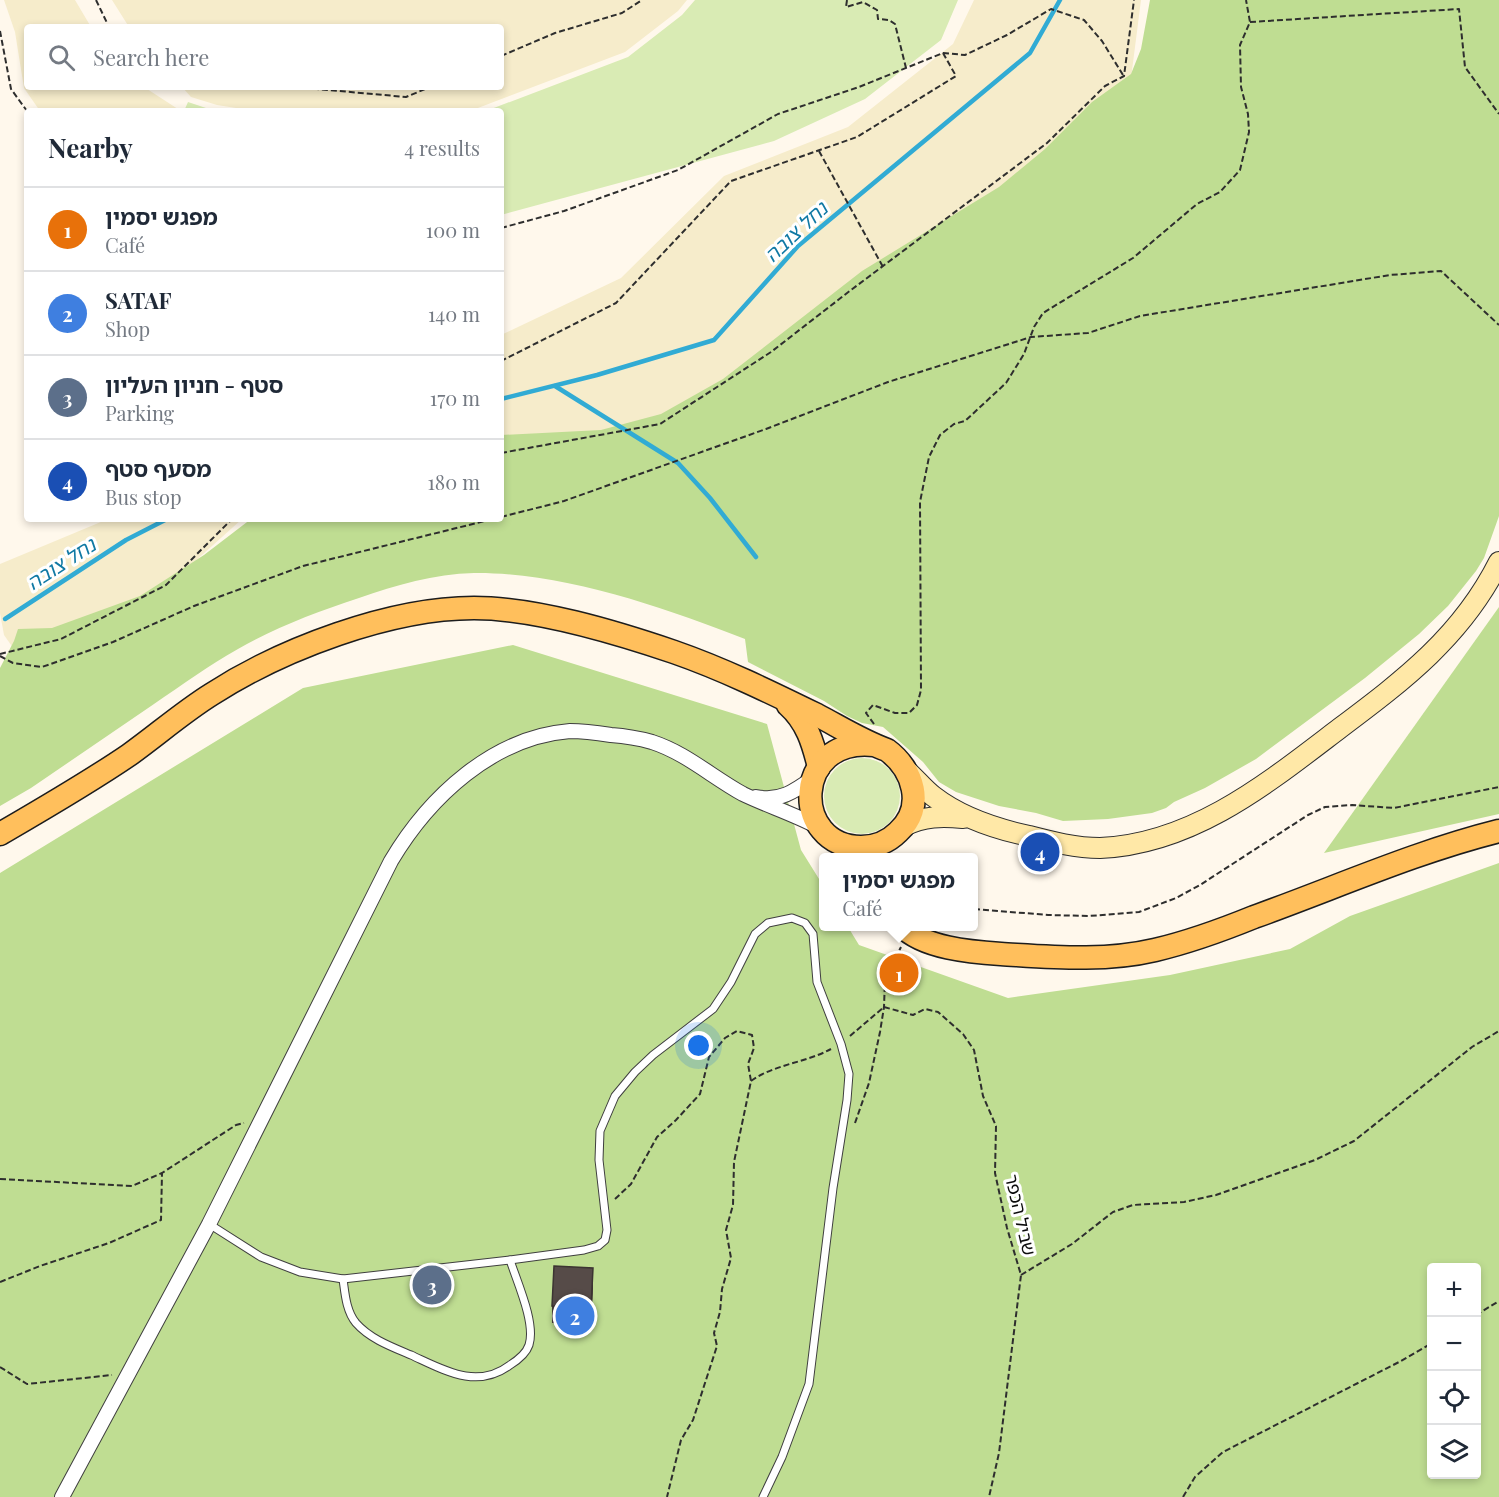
<!DOCTYPE html>
<html lang="en">
<head>
<meta charset="utf-8">
<style>
	body { margin:0; font-family:"Playfair Display","Noto Sans Hebrew",serif; background:#f2f2f3; color:#1f2937 }
	.controls { position:absolute; right:18px; bottom:18px; display:grid; overflow:hidden; border-radius:6px; box-shadow:0 3px 9px #0003 }
	.controls button { width:54px; height:54px; display:grid; place-items:center; padding:0; border:0; border-bottom:2px solid #e0e1e3; background:#fff; color:#1f2937; font:30px sans-serif }
	.you { position:absolute; left:699px; top:1046px; width:21px; height:21px; margin:-15px; border:4px solid #fff; border-radius:50%; background:#1a73e8; box-shadow:0 0 0 9px #1a73e833 }
	.badge { display:grid; place-items:center; width:39px; height:39px; border-radius:50%; background:#c31d3e; color:#fff; font-size:20px; font-weight:700 }
	.pin { position:absolute; translate:-50% -50%; border:3px solid #fff; box-shadow:0 2px 6px #0006 }
	.popup { position:absolute; left:819px; top:853px; width:159px; height:78px; box-sizing:border-box; display:grid; place-content:center; border-radius:6px; background:#fff; filter:drop-shadow(0 2px 4px #0005); font-size:20px; white-space:nowrap; color:#747a83 }
	.popup b { font-size:22px; color:#1f2937 }
	.popup::after { content:''; position:absolute; left:50%; top:100%; margin-left:-12px; border:12px solid transparent; border-top-color:#fff }
	.list { margin:0; padding:0; list-style:none }
	h2 { display:flex; justify-content:space-between; align-items:center; height:78px; margin:0; padding:0 24px; font-size:26px }
	h2 small { font-size:20px; font-weight:400; color:#747a83 }
	.list li { display:grid; grid-template-columns:39px 1fr auto; gap:18px; align-items:center; box-sizing:border-box; height:84px; padding:0 24px; border-top:2px solid #e0e1e3 }
	.list b { display:block; font-size:22px; white-space:nowrap }
	.list p { margin:0; font-size:20px; white-space:nowrap; color:#747a83 }
	.list em { font-size:20px; font-style:normal; color:#747a83 }
	.icon { flex:none; width:33px; height:33px; fill:none; stroke:currentColor; stroke-width:2; stroke-linecap:round; stroke-linejoin:round }
	.map { position:relative; flex:none; width:1499px; height:1497px; overflow:hidden }
	.search { position:absolute; background:#fff; box-shadow:0 3px 9px #0003; left:24px; top:24px; width:480px; height:66px; display:flex; align-items:center; gap:15px; box-sizing:border-box; padding:0 21px; border-radius:6px; color:#747a83; font-size:22px }
	.panel { position:absolute; background:#fff; box-shadow:0 3px 9px #0003; left:24px; top:108px; width:480px; height:414px; border-radius:6px }
	.map>svg:first-child { display:block }
	.farmland { fill:#f6eccb }
	.green { fill:#d9ebb4 }
	.forest { fill:#bfdd92; fill-rule:evenodd }
	.lines { fill:none; stroke-linecap:round; stroke-linejoin:round }
	.stream { stroke:#31abd4; stroke-width:4.5 }
	.service-casing { stroke:#3f3f3f; stroke-width:9 }
	.minor-casing { stroke:#3f3f3f; stroke-width:16 }
	.secondary-casing { stroke:#2e2e2e; stroke-width:22 }
	.primary-casing { stroke:#1d1d1d; stroke-width:25 }
	.path { stroke:#2e2e2e; stroke-width:2; stroke-dasharray:6 3; stroke-linecap:butt }
	.service { stroke:#fff; stroke-width:7 }
	.minor { stroke:#fff; stroke-width:14 }
	.secondary { stroke:#ffe8a7; stroke-width:20 }
	.primary { stroke:#ffbf5c; stroke-width:22 }
	.wall { fill:#4a403e }
	.shaded-wall { fill:#3c3432 }
	.building { fill:#564b48; stroke:#3c3432; stroke-width:1.5 }
	.labels { text-anchor:middle; stroke-width:6; stroke-linejoin:round; paint-order:stroke }
	.street-label { font-size:18px; fill:#0c0c0c; stroke:#fff }
	.water-label { font-size:20px; font-style:italic; fill:#1079a4; stroke:#fff }
</style>
</head>
<body>
<div class="map">
<svg width="1499" height="1497" viewBox="0 0 1499 1497">
	<rect width="100%" height="100%" fill="#fff8ec"/>
	<!-- farmland -->
	<g class="farmland">
		<polygon points="4,0 75,0 91,27 27,27 27,87 144,87 181,111 40,111 24,88 15,32"/>
		<polygon points="112,0 687,0 678,11 625,52 470,111 255,111 217,105 191,97 182,87 501,87 501,27 129,27"/>
		<polygon points="974,0 1141,0 1129,94 672,436 501,464 501,335 621,278 724,176 848,127 953,44"/>
		<polygon points="108,519 242,519 152,600 16,652 4,635 0,613 0,564"/>
	</g>
	<!-- green -->
	<g class="green">
		<polygon points="695,0 958,0 941,40 865,99 774,141 501,215 501,111 486,111 628,57 682,15"/>
		<polygon points="188,102 215,111 216,111 184,111"/>
		<circle cx="862" cy="796" r="38"/>
	</g>
	<!-- forest -->
	<g class="forest">
		<path d="M 1150,0 L 1499,0 L 1499,516 L 1484,558 L 1476,571 L 1448,606 L 1419,634 L 1365,678 L 1256,759 L 1205,788 L 1174,802 L 1166,808 L 1152,813 L 1108,819 L 1063,821 L 1036,813 L 999,806 L 956,792 L 939,782 L 923,762 L 883,727 L 862,723 L 847,716 L 824,701 L 748,662 L 745,639 C 663,607 562,572 474,573 C 434,574 396,585 359,598 C 317,612 276,627 238,649 C 209,665 182,685 154,704 C 113,732 72,760 31,788 L 0,806 L 0,668 L 14,641 L 18,629 L 52,628 L 140,596 L 204,555 L 251,519 L 501,519 L 501,435 L 601,430 L 661,414 L 723,379 L 862,271 L 999,187 L 1045,149 L 1092,102 L 1131,74 L 1141,49 Z"/>
		<polygon points="1499,607 1499,814 1324,853"/>
		<path d="M 513,645 L 767,724 L 801,850 L 824,887 L 824,926 L 848,927 L 859,945 L 1008,998 L 1170,975 L 1290,949 L 1350,916 L 1499,863 L 1499,1497 L 0,1497 L 0,873 L 303,688 ZM 1432,1268 L 1476,1268 L 1476,1474 L 1432,1474 Z"/>
	</g>
	<g class="lines">
		<!-- stream -->
		<g class="stream">
			<polyline points="555,386 678,463 710,498 756,557"/>
			<polyline points="501,399 597,375 714,340 798,246 1030,53 1060,0"/>
			<polyline points="5,619 126,540 167,519"/>
		</g>
		<!-- service casing -->
		<g class="service-casing">
			<g id="service">
				<polyline points="209,1224 261,1257 300,1272 343,1279 510,1260 584,1250 598,1246 605,1240 607,1230 599,1160 600,1131 615,1096 635,1072 653,1055 713,1009 731,982 755,934 768,923 792,918 805,923 813,934 817,982 841,1044 849,1074 847,1100 833,1188 809,1384 782,1457 763,1497"/>
				<path d="M 343,1279 C 345,1293 346,1311 356,1323 C 370,1339 392,1347 411,1355 C 444,1370 477,1390 510,1365 C 518,1360 526,1354 529,1345 C 536,1323 517,1282 510,1260"/>
			</g>
		</g>
		<!-- minor casing -->
		<g class="minor-casing">
			<g id="minor">
				<path d="M 756,797 C 780,802 795,791 813,778"/>
				<path d="M 62,1497 L 209,1224 L 391,861 C 429,797 493,737 570,731 C 584,731 598,733 611,735 C 625,736 638,738 652,742 C 686,753 712,777 743,794 C 768,806 794,814 818,827"/>
			</g>
		</g>
		<!-- secondary casing -->
		<g class="secondary-casing">
			<g id="secondary">
				<path d="M 907,771 C 916,779 924,789 933,796 C 960,817 996,829 1029,836 C 1052,842 1076,848 1100,848 C 1194,844 1269,782 1340,728 C 1404,680 1462,636 1499,562"/>
				<path d="M 904,826 C 924,816 942,816 963,818"/>
			</g>
		</g>
		<!-- primary casing -->
		<g class="primary-casing">
			<g id="primary">
				<path d="M 788,705 C 807,722 813,743 819,767"/>
				<path d="M 0,834 C 43,809 88,783 129,755 C 157,735 183,712 212,694 C 282,649 390,608 474,608 C 536,608 615,632 674,652 C 723,669 770,692 817,715 C 840,727 862,741 887,750 C 913,769 926,807 898,832 C 888,842 876,847 861,847 C 791,847 792,736 874,745"/>
				<path d="M 902,926 C 923,948 971,952 1001,954 C 1052,957 1104,962 1155,950 C 1189,942 1222,930 1254,917 C 1335,888 1415,852 1499,831"/>
			</g>
		</g>
		<!-- path -->
		<g class="path">
			<polyline points="96,0 109,27"/>
			<polyline points="847,0 846,7 863,2 877,10 878,19 889,20 895,24 906,68"/>
			<polyline points="1250,22 1459,9 1465,67 1499,114"/>
			<polyline points="0,31 11,89 27,111"/>
			<polyline points="943,53 965,55 1007,35 1051,9 1084,20 1102,41 1123,75"/>
			<polyline points="501,56 555,33 622,13 642,0"/>
			<polyline points="295,87 406,97 430,87"/>
			<polyline points="819,151 883,267"/>
			<polyline points="501,228 564,211 678,170 778,114 859,87 943,53 956,76 857,137 731,181 616,303 501,361"/>
			<polyline points="501,453 660,424 771,352 851,290 1047,143 1105,86 1124,76 1134,0"/>
			<polyline points="501,517 564,501 766,429 888,382 1031,337 1088,333 1140,316 1390,275 1441,271 1499,325"/>
			<polyline points="0,654 61,639 166,585 232,519"/>
			<polyline points="0,656 13,663 42,667 113,642 194,606 303,566 493,519"/>
			<polyline points="874,724 866,713 873,705 895,713 909,713 917,705 921,690 920,502 929,457 940,435 954,424 965,421 1006,383 1024,354 1034,327 1043,313 1133,258 1197,204 1220,192 1240,170 1249,132 1248,114 1241,87 1240,45 1250,22 1246,0"/>
			<polyline points="974,909 1048,915 1089,916 1139,912 1176,898 1200,885 1308,815 1325,807 1352,805 1394,808 1499,787"/>
			<polyline points="884,1007 913,1015 925,1009 938,1012 963,1034 974,1050 983,1096 996,1126 995,1173 1007,1228 1021,1275 999,1453 989,1497"/>
			<polyline points="850,1036 884,1007"/>
			<path d="M 751,1081 C 775,1064 805,1063 831,1049"/>
			<polyline points="855,1123 869,1083 880,1032 884,1007 885,979 901,947"/>
			<polyline points="0,1179 132,1186 162,1173 236,1125 244,1123"/>
			<polyline points="615,1199 631,1184 657,1137 676,1120 700,1094 709,1057 725,1038 737,1031 752,1035 754,1048 748,1064 751,1081 734,1162 733,1205 726,1230 731,1258 722,1289 720,1312 714,1333 717,1346 693,1420 681,1440 667,1497"/>
			<polyline points="1021,1275 1072,1244 1113,1212 1133,1205 1184,1202 1216,1195 1315,1160 1354,1141 1472,1047 1499,1031"/>
			<polyline points="0,1282 40,1266 109,1243 161,1220 162,1173"/>
			<polyline points="1476,1315 1499,1301"/>
			<polyline points="0,1367 27,1384 112,1375"/>
			<polyline points="1183,1497 1195,1477 1223,1452 1401,1361 1432,1343"/>
		</g>
		<!-- service -->
		<use href="#service" class="service"/>
		<!-- minor -->
		<use href="#minor" class="minor"/>
		<!-- secondary -->
		<use href="#secondary" class="secondary"/>
		<!-- primary -->
		<use href="#primary" class="primary"/>
	</g>
	<!-- wall -->
	<polygon class="wall" points="593,1285 591,1325 552,1323 552,1306"/>
	<!-- shaded-wall -->
	<polygon class="shaded-wall" points="593,1268 593,1285 591,1325 591,1308"/>
	<!-- building -->
	<polygon class="building" points="554,1266 593,1268 591,1308 552,1306"/>
	<g class="labels">
		<!-- street labels -->
		<g class="street-label">
			<text transform="translate(1020 1215) rotate(77)" y="6">שביל הכפר</text>
		</g>
		<!-- water labels -->
		<g class="water-label">
			<text transform="translate(796 232) rotate(-43)" y="7">נחל צובה</text>
			<text transform="translate(61 564) rotate(-33)" y="7">נחל צובה</text>
		</g>
	</g>
</svg>
<div class="controls">
<button>+</button>
<button>−</button>
<button><svg class="icon" aria-label="locate" viewBox="0 0 24 24"><circle cx="12" cy="12" r="6"/><path d="M12 2v4M12 18v4M2 12h4M18 12h4"/></svg></button>
<button><svg class="icon" aria-label="layers" viewBox="0 0 24 24"><path d="M12 4l9 5-9 5-9-5zM3 14l9 5 9-5"/></svg></button>
</div>
<div class="you"></div>
<div class="pin badge" style="left:899px;top:973px;background:#e8710a">1</div>
<div class="popup"><b>מפגש יסמין</b>Café</div>
<div class="pin badge" style="left:575px;top:1316px;background:#3f7fe0">2</div>
<div class="pin badge" style="left:432px;top:1285px;background:#5c6f8a">3</div>
<div class="pin badge" style="left:1040px;top:852px;background:#1a4fb4">4</div>
<div class="search"><svg class="icon" aria-label="search" viewBox="0 0 24 24"><circle cx="10" cy="10" r="6"/><path d="M15 15l6 6"/></svg>Search here</div>
<section class="panel">
<h2>Nearby<small>4 results</small></h2>
<ul class="list">
<li><span class="badge" style="background:#e8710a">1</span><div><b>מפגש יסמין</b><p>Café</p></div><em>100 m</em></li>
<li><span class="badge" style="background:#3f7fe0">2</span><div><b>SATAF</b><p>Shop</p></div><em>140 m</em></li>
<li><span class="badge" style="background:#5c6f8a">3</span><div><b>סטף - חניון העליון</b><p>Parking</p></div><em>170 m</em></li>
<li><span class="badge" style="background:#1a4fb4">4</span><div><b>מסעף סטף</b><p>Bus stop</p></div><em>180 m</em></li>
</ul>
</section>
</div>
</body>
</html>
